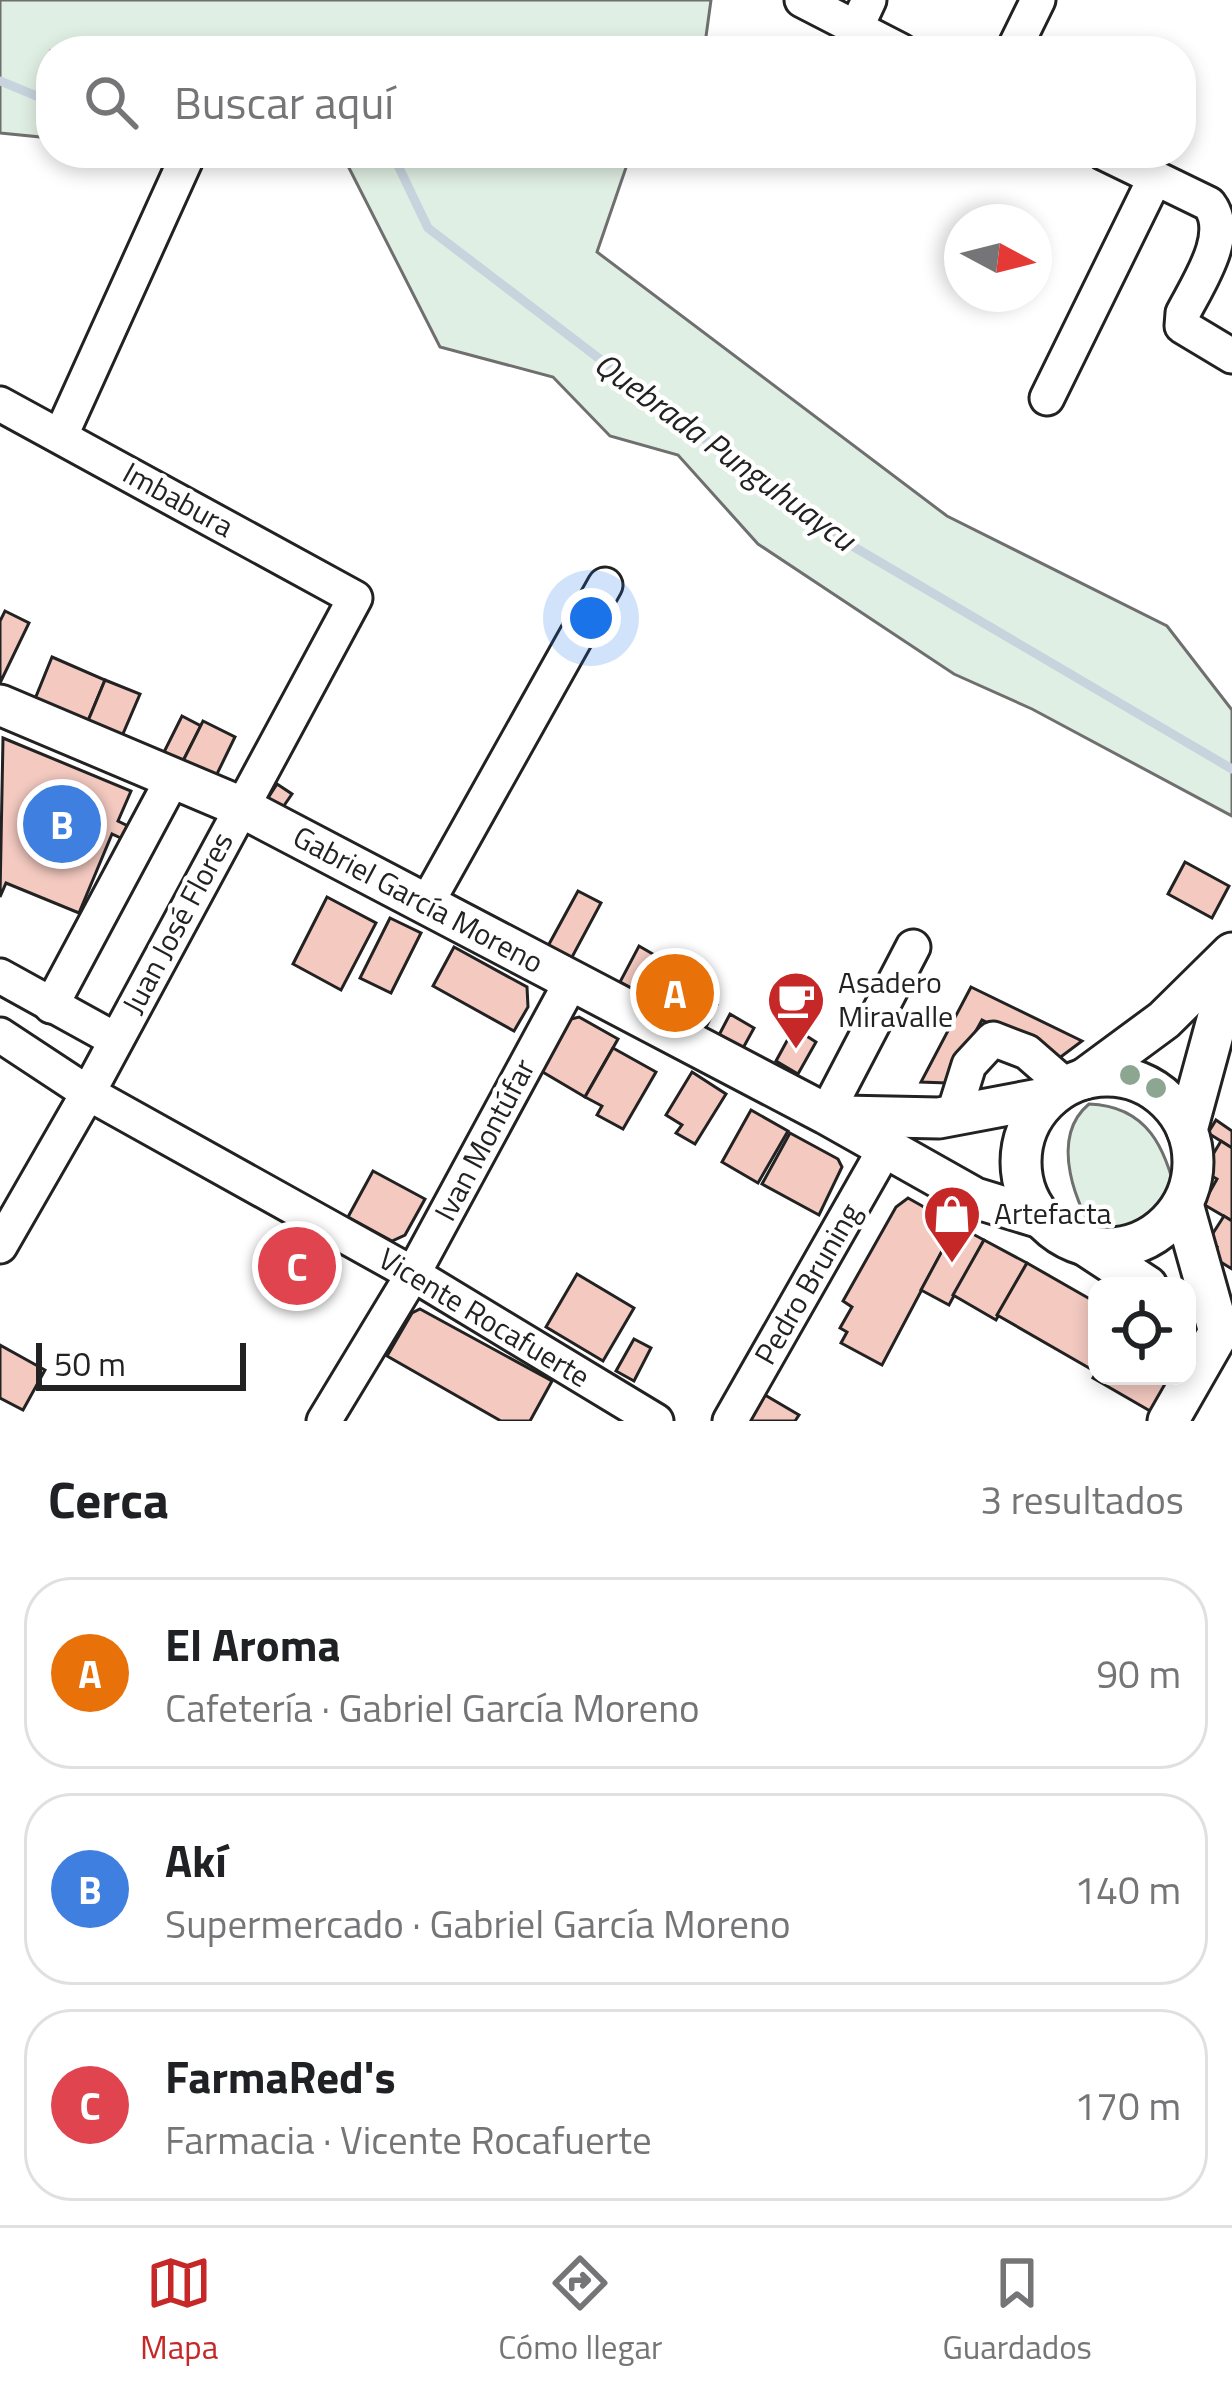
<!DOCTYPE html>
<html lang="es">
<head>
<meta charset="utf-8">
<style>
	body { margin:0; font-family:"Titillium Web",sans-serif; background:#f6f6f6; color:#202124 }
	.controls { position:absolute; right:36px; bottom:36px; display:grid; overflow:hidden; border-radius:24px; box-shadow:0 6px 18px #0003 }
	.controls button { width:108px; height:108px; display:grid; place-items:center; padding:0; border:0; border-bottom:3px solid #e0e0e0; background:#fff; color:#202124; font:60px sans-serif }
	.compass { position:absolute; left:944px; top:204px; width:108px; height:108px; border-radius:50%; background:#fff; box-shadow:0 6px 18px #0003; rotate:97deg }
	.scale { position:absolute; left:36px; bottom:30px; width:210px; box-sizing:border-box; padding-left:12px; border:6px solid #222; border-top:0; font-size:33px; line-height:42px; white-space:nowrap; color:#222; -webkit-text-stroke:9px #fff; paint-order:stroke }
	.you { position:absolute; left:591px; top:618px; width:42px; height:42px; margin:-30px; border:9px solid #fff; border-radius:50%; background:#1a73e8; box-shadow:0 0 0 18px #1a73e833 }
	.badge { display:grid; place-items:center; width:78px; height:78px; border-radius:50%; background:#c62828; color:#fff; font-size:39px; font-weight:700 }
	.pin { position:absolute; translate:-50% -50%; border:6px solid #fff; box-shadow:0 3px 12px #0006 }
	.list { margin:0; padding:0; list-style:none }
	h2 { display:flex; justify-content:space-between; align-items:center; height:156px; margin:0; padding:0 48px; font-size:51px }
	h2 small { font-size:39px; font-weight:400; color:#757577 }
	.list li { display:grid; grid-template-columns:78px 1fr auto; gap:36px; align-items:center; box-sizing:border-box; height:192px; margin:0 24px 24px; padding:0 24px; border:3px solid #e0e0e0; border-radius:48px }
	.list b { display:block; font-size:45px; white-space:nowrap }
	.list p { margin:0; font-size:39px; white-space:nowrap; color:#757577 }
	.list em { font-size:39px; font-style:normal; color:#757577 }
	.icon { flex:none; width:66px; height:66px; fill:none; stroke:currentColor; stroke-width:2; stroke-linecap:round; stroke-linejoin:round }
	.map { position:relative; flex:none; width:1232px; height:1421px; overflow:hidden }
	.search { position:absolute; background:#fff; box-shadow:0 6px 18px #0003; left:36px; right:36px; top:36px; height:132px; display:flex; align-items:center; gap:30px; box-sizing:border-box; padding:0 42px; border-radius:48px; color:#757577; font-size:45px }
	.sheet { height:804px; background:#fff }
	nav { display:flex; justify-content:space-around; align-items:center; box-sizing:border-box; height:168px; border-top:3px solid #e0e0e0; background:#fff; font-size:33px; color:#757577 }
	nav a { display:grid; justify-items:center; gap:6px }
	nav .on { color:#c62828 }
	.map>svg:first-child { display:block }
	.green { fill:#e0efe3; stroke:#6f6f6f; stroke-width:3 }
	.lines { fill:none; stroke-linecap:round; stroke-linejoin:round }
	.stream { stroke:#c7d3dd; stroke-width:9 }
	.building { fill:#f3c9c0; stroke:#222; stroke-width:3 }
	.minor-casing { stroke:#222; stroke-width:39 }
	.major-casing { stroke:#222; stroke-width:45 }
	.minor { stroke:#fff; stroke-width:33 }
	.major { stroke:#fff; stroke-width:39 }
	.tree { fill:#8da692 }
	.labels { text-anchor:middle; stroke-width:9; stroke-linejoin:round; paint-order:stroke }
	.street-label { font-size:30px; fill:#222; stroke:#fff }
	.poi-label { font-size:30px; fill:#222; stroke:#fff; text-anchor:start }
	.water-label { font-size:33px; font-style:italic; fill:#222; stroke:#fff }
</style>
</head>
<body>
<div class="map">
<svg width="1232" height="1421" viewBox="0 0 1232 1421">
	<rect width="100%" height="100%" fill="#fff"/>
	<!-- green -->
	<g class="green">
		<polygon points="0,0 711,0 704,51 51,51 51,138 0,133"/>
		<polygon points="329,153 631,153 597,252 947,516 1167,626 1232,710 1232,816 1032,709 954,674 758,544 678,455 610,436 553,377 440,347 344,158"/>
		<path d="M 1089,1104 C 1148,1106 1166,1149 1177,1198 C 1156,1239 1149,1248 1101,1242 C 1076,1208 1048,1138 1089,1104 Z"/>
	</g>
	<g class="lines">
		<!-- stream -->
		<g class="stream">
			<polyline points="0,81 51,102"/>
			<polyline points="392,153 428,228 820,527 1232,769"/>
		</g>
	</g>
	<!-- building -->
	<g class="building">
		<polygon points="5,611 29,623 0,683 0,621"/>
		<polygon points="52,657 105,680 88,721 35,699"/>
		<polygon points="105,680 140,694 122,736 88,721"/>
		<polygon points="182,716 201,726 183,761 164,752"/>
		<polygon points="203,721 235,737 215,778 183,761"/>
		<polygon points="3,738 131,791 118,821 130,827 125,840 112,834 79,913 6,883 0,897"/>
		<polygon points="277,784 292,794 283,807 268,798"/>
		<polygon points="1185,862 1229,886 1212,918 1168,894"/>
		<polygon points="578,891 601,903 571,959 548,946"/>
		<polygon points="327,897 376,923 341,990 293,964"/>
		<polygon points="390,918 421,933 391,993 360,978"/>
		<polygon points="639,946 658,957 639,992 620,982"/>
		<polygon points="454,947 527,987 528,1007 514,1031 433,986"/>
		<polygon points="658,957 677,967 658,1003 639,992"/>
		<polygon points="673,974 691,983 675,1012 658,1003"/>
		<polygon points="691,983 706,991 690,1021 675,1012"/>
		<polygon points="971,987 1082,1041 1058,1059 982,1020 947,1083 921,1082"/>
		<polygon points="702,997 717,1005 705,1029 690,1021"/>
		<polygon points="730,1014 754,1028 742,1050 718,1037"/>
		<polygon points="579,1017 618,1039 585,1097 541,1071 571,1019"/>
		<polygon points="794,1028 816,1042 798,1074 776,1061"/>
		<polygon points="613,1048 656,1072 623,1129 597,1115 602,1106 585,1097"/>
		<polygon points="692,1072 726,1094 695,1144 676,1133 682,1125 666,1115"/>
		<polygon points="751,1110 788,1131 758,1183 722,1162"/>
		<polygon points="1216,1120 1232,1131 1232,1148 1208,1133"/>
		<polygon points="790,1133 838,1159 842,1167 819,1215 762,1184"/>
		<polygon points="1221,1141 1232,1148 1232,1221 1203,1204 1217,1179 1203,1171"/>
		<polygon points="373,1171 425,1199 405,1235 392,1241 348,1217"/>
		<polygon points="908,1198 956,1225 882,1365 841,1343 847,1332 840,1328 852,1307 843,1301 896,1207"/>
		<polygon points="1224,1216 1232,1221 1232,1269 1211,1256 1217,1247 1208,1241"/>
		<polygon points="956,1225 984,1240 949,1305 921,1290"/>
		<polygon points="287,1232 332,1255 307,1301 263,1277"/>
		<polygon points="984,1240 1027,1263 996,1320 953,1295"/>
		<polygon points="1027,1263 1097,1303 1096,1372 997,1315"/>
		<polygon points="577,1274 634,1308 603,1361 546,1327"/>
		<polygon points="420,1309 552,1381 530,1421 501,1421 387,1356 412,1313"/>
		<polygon points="634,1339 651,1348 634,1381 616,1371"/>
		<polygon points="0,1345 45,1370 23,1410 0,1398"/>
		<polygon points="1097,1371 1097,1376 1179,1376 1157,1415 1093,1378"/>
		<polygon points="765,1395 799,1415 795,1421 750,1421"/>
	</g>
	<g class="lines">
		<!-- minor casing -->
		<g class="minor-casing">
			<g id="minor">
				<polyline points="802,0 901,51"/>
				<polyline points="856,28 869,0"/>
				<polyline points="1013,51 1038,0"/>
				<path d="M 1104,153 L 1209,204 C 1232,234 1199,282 1183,313 L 1182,326 L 1232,356"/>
				<polyline points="1047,398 1155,178"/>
				<polyline points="0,404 355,598 88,1093 0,1246"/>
				<polyline points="61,435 187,157"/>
				<polyline points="428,901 605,585"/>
				<polyline points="0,976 116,1040"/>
				<polyline points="51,1006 173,778"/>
				<polyline points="0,1035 88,1093 413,1274 656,1421"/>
				<polyline points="826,1114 913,947"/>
				<polyline points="953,1116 969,1065 993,1039 1027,1052 1066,1086"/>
				<polyline points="324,1421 413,1274 571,982"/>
				<polyline points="730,1421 886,1147"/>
			</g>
		</g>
		<!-- major casing -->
		<g class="major-casing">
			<g id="major">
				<polyline points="0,705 239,806 826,1114 975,1198 1041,1218"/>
				<circle cx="1107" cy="1162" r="86"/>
				<polyline points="1084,1079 1164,1020 1232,953"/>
				<polyline points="843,1116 939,1118 1050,1097"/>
				<polyline points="1187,1130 1232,965"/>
				<polyline points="1183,1204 1219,1332"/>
				<polyline points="1086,1246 1147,1286"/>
				<polyline points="1168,1421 1219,1332"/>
			</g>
		</g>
		<!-- minor -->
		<use href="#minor" class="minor"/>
		<!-- major -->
		<use href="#major" class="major"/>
	</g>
	<!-- trees -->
	<g class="tree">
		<circle cx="1130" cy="1075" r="10"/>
		<circle cx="1156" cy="1088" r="10"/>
	</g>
	<!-- icons -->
	<defs>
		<g id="cafe-pin" transform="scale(3)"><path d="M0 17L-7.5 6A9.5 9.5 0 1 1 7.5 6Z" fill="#c62828" stroke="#fff"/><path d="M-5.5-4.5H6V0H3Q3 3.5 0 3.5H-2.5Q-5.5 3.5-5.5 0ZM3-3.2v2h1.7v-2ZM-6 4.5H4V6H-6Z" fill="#fff"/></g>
		<g id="shop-pin" transform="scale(3)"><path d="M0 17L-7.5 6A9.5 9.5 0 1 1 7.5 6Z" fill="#c62828" stroke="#fff"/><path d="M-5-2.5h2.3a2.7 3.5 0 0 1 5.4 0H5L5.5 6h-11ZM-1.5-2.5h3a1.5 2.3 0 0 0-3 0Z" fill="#fff"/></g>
	</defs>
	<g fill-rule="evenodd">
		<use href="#cafe-pin" x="796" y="1000"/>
		<use href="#shop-pin" x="952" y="1214"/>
	</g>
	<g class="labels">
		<!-- street labels -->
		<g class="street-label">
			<text transform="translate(178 500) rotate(29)" y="10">Imbabura</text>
			<text transform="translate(418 900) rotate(28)" y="10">Gabriel García Moreno</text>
			<text transform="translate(178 923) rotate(-62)" y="10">Juan José Flores</text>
			<text transform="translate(485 1140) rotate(-62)" y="10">Ivan Montúfar</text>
			<text transform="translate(808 1284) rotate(-60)" y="10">Pedro Bruning</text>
			<text transform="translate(484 1318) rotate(31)" y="10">Vicente Rocafuerte</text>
		</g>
		<!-- poi labels -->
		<g class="poi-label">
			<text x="838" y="993">Asadero<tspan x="838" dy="34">Miravalle</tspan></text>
			<text x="994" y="1224">Artefacta</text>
		</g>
		<!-- water labels -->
		<g class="water-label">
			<text transform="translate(725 451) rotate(36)" y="12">Quebrada Punguhuaycu</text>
		</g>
	</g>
</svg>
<div class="controls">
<button><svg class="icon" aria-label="locate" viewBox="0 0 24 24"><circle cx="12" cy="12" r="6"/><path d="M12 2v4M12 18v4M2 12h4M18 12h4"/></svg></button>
</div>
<svg class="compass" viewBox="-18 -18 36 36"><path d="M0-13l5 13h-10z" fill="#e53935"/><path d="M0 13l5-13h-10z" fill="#757577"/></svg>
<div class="scale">50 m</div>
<div class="you"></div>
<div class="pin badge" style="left:675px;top:993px;background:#e8710a">A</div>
<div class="pin badge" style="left:62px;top:824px;background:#3f7fe0">B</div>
<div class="pin badge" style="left:297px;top:1266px;background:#e0444e">C</div>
<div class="search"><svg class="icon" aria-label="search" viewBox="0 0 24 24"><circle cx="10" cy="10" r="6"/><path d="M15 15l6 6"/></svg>Buscar aquí</div>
</div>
<section class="sheet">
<h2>Cerca<small>3 resultados</small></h2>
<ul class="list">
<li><span class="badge" style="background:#e8710a">A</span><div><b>El Aroma</b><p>Cafetería · Gabriel García Moreno</p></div><em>90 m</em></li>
<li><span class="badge" style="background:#3f7fe0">B</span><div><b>Akí</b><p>Supermercado · Gabriel García Moreno</p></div><em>140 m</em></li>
<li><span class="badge" style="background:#e0444e">C</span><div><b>FarmaRed's</b><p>Farmacia · Vicente Rocafuerte</p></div><em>170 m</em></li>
</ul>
</section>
<nav>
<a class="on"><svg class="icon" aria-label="map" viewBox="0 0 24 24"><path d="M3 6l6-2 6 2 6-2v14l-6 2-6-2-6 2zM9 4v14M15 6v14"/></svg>Mapa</a>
<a><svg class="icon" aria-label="directions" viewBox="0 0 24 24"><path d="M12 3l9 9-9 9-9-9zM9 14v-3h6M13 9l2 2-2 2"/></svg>Cómo llegar</a>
<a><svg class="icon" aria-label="saved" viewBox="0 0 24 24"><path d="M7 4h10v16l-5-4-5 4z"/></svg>Guardados</a>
</nav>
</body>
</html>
